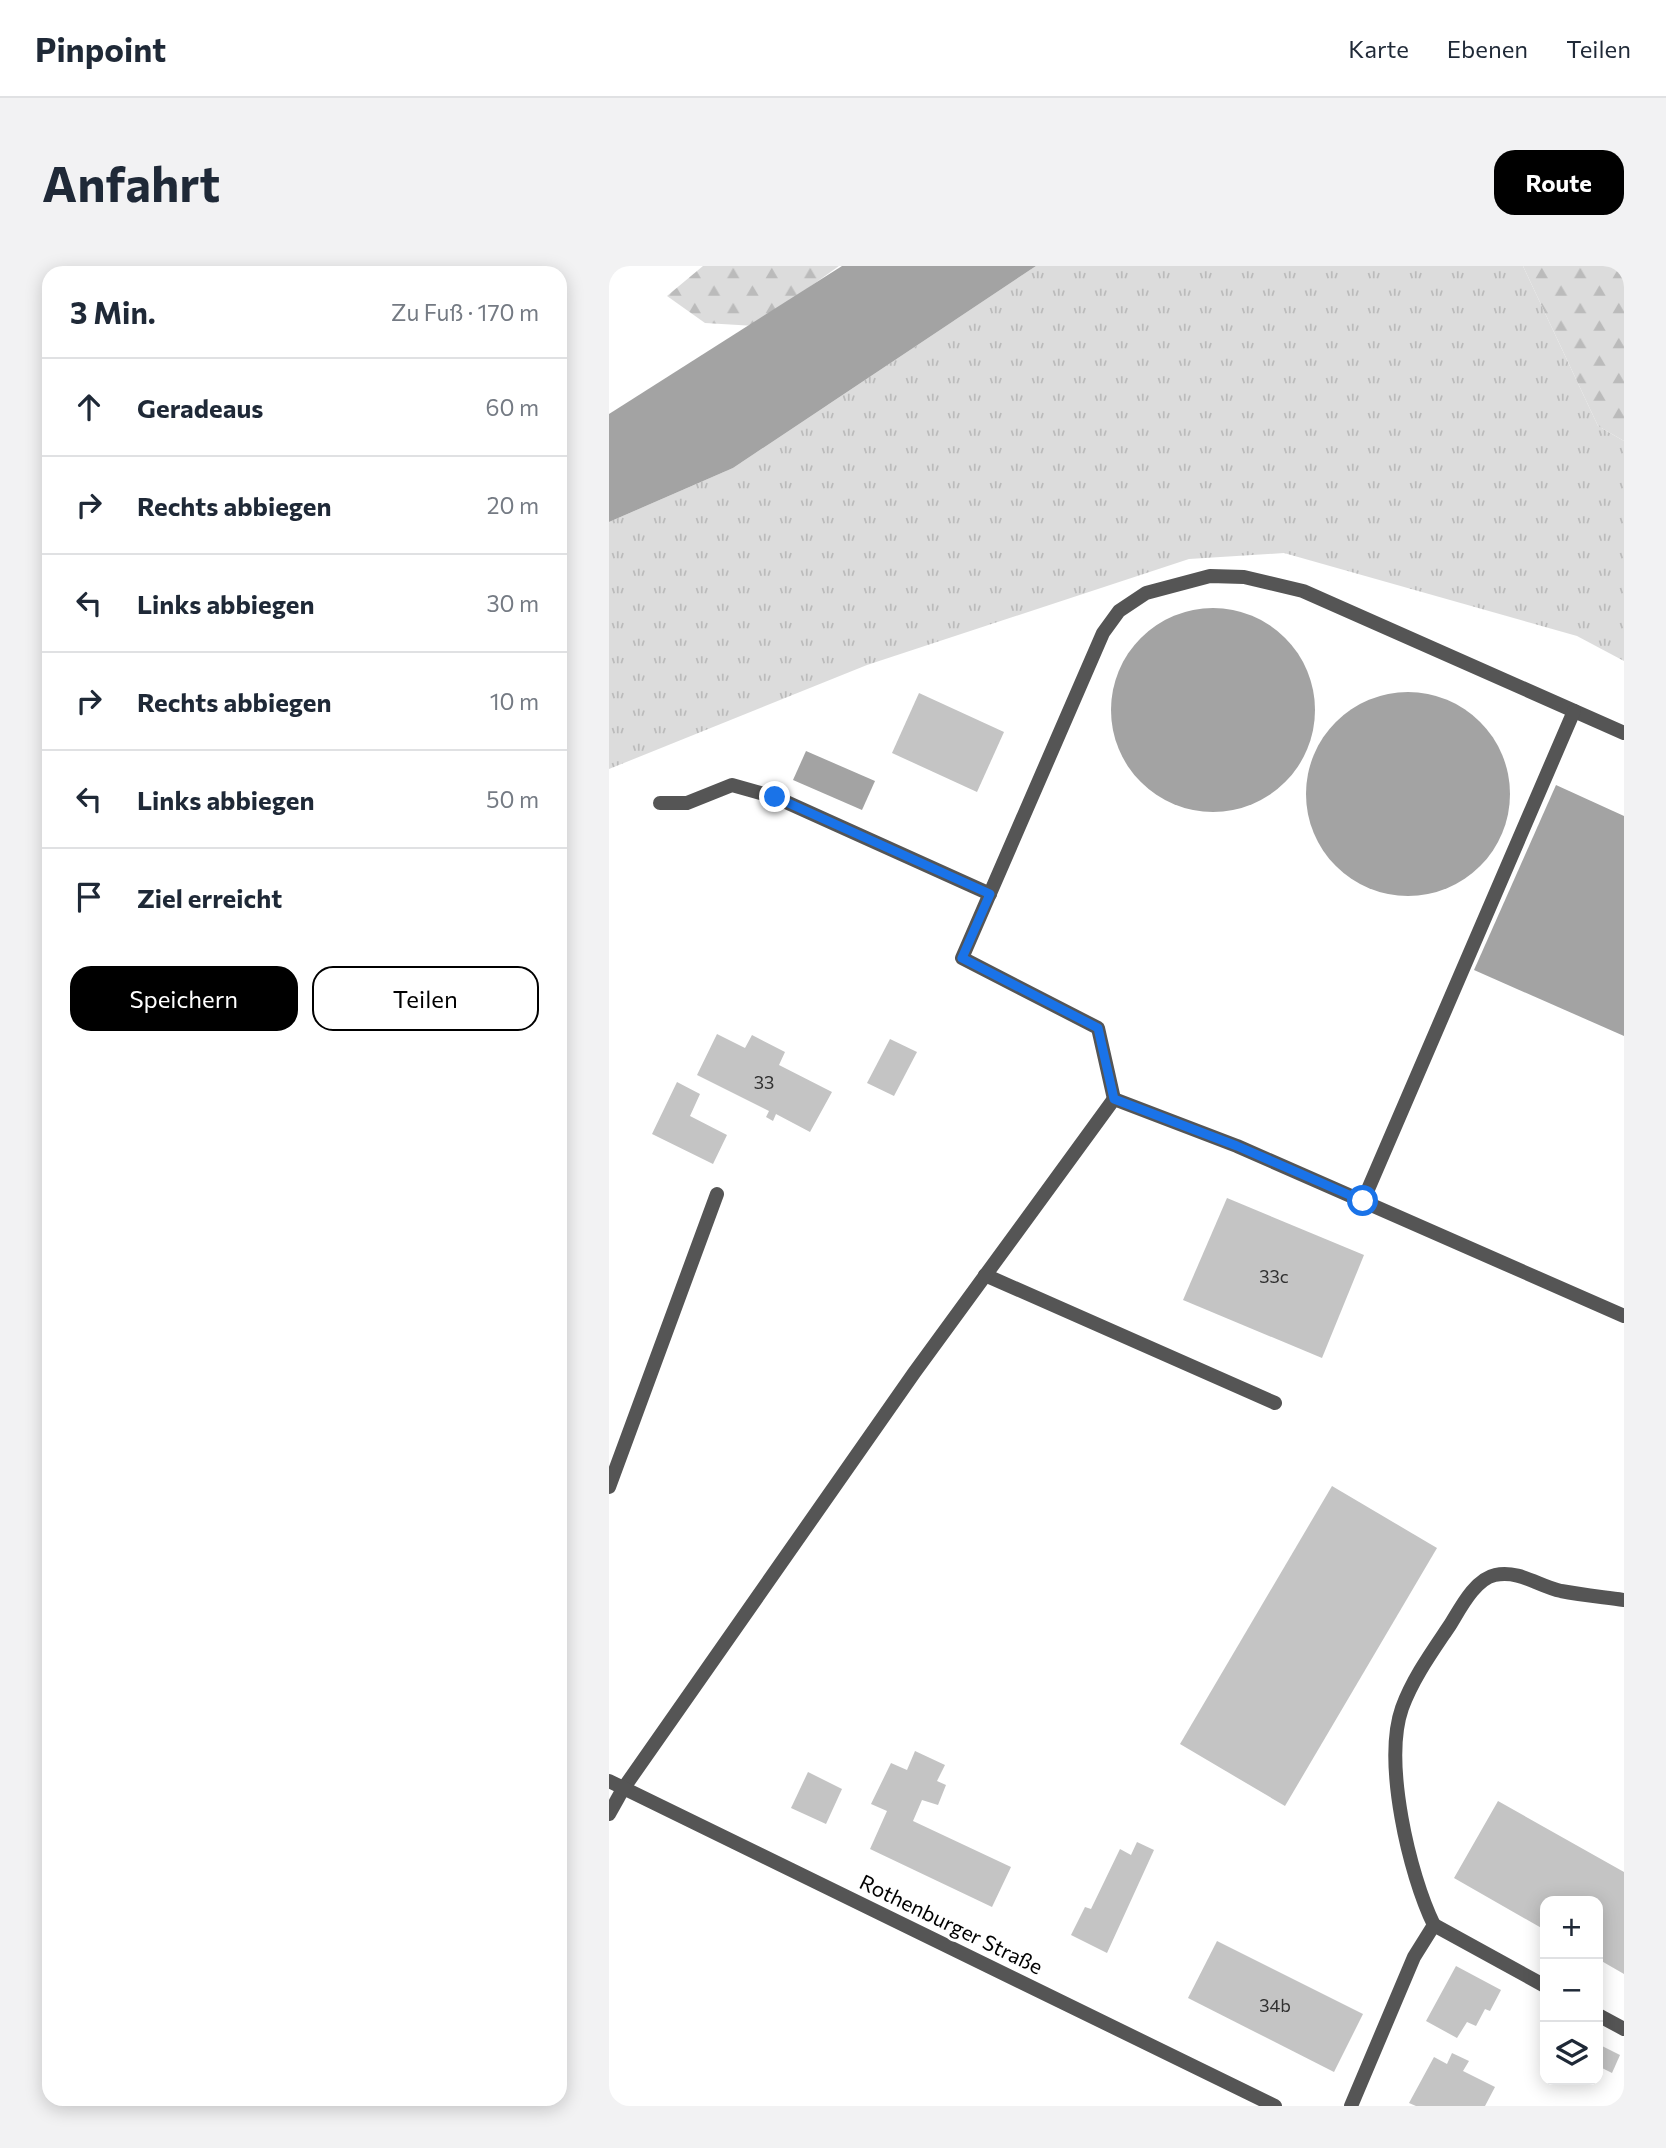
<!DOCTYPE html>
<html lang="de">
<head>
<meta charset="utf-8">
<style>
	body { margin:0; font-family:Commissioner,sans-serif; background:#f2f2f3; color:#1f2937 }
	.controls { position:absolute; right:21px; bottom:21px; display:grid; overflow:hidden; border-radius:14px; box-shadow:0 4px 18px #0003 }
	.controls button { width:63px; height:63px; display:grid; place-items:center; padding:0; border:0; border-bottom:2px solid #e0e1e3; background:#fff; color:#1f2937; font:35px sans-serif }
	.stop { position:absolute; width:21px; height:21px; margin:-16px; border:5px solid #1a73e8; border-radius:50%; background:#fff }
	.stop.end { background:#1a73e8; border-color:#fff; box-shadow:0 2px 7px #0008 }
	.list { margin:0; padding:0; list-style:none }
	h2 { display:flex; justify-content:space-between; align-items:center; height:91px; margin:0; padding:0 28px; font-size:30px }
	h2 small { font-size:23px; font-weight:400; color:#747a83 }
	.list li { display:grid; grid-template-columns:46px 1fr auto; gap:21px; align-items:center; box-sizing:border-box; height:98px; padding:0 28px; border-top:2px solid #e0e1e3 }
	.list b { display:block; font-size:26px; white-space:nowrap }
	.list em { font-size:23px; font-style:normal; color:#747a83 }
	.actions { display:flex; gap:14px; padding:21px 28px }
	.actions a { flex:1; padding:16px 0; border:2px solid #000; border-radius:21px; text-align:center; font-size:24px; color:#000 }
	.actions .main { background:#000; color:#fff }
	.icon { flex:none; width:38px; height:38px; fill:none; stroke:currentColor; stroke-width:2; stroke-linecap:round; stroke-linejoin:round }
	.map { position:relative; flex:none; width:1015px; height:1840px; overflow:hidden; border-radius:21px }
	header { display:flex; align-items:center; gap:42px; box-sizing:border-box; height:98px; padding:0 35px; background:#fff; border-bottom:2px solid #e0e1e3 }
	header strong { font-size:33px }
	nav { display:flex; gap:38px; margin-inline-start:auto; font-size:24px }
	.intro { display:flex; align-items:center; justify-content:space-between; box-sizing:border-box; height:168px; padding:0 42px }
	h1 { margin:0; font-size:49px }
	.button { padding:18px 32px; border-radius:21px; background:#000; color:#fff; font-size:24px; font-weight:700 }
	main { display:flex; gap:42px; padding:0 42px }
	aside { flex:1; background:#fff; border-radius:21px; box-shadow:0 4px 18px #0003 }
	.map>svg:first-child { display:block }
	.grass { fill:url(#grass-tufts) }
	.forest { fill:url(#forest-firs) }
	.water { fill:#a3a3a3 }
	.building { fill:#c4c4c4 }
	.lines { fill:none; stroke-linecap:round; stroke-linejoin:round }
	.service { stroke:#555; stroke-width:14 }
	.minor { stroke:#555; stroke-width:14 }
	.tertiary { stroke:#555; stroke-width:14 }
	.route { stroke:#1a73e8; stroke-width:9 }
	.labels { text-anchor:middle; stroke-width:6; stroke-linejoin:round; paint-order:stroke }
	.number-label { font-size:18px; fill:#313131 }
	.street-label { font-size:21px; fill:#000; stroke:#fff }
</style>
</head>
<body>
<header>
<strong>Pinpoint</strong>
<nav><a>Karte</a><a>Ebenen</a><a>Teilen</a></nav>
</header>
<div class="intro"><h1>Anfahrt</h1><a class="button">Route</a></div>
<main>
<aside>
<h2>3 Min.<small>Zu Fuß · 170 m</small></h2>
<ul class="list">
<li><svg class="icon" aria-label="ahead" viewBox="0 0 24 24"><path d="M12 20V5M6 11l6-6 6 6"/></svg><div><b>Geradeaus</b></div><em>60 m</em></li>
<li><svg class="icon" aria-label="right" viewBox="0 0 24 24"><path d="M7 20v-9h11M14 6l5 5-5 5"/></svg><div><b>Rechts abbiegen</b></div><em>20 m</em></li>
<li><svg class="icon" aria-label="left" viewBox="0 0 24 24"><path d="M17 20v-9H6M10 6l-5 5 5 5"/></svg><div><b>Links abbiegen</b></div><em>30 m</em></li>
<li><svg class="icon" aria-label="right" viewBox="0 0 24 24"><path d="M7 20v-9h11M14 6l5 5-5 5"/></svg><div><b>Rechts abbiegen</b></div><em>10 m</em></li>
<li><svg class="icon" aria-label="left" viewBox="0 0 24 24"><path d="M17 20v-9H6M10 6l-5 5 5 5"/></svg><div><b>Links abbiegen</b></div><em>50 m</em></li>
<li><svg class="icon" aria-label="arrive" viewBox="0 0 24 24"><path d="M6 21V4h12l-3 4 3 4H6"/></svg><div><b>Ziel erreicht</b></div></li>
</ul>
<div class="actions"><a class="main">Speichern</a><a>Teilen</a></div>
</aside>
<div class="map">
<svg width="1015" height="1840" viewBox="0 0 1015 1840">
	<defs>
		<pattern id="grass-tufts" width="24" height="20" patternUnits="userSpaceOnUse" patternTransform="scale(1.75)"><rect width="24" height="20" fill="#dcdcdc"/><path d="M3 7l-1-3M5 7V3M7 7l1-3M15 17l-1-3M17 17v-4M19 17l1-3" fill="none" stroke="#bbb"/></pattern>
		<pattern id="forest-firs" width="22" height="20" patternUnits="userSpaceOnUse" patternTransform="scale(1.75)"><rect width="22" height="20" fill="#dcdcdc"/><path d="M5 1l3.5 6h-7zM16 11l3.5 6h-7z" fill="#bbb"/></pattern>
	</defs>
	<rect width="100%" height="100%" fill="#fff"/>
	<!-- grass -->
	<polygon class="grass" points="427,0 914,0 989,160 1015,175 1015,395 968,370 675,287 580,293 258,399 0,503 0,256 124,202"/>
	<!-- forest -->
	<g class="forest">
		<polygon points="94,0 230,0 146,60 96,57 58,30"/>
		<polygon points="914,0 1015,0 1015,175 989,160"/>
	</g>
	<!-- water -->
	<g class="water">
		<polygon points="233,0 427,0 124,202 0,256 0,148"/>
		<circle cx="604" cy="444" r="102"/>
		<circle cx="799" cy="528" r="102"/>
		<polygon points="197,485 266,515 253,544 184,514"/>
		<polygon points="947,519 1015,550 1015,770 865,704"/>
	</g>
	<!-- building -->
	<g class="building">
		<polygon points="310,427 395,466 368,526 283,487"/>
		<polygon points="108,768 136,782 143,769 176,786 170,799 223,826 201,866 167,848 164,855 157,851 160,845 88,809"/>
		<polygon points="281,773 308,786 285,830 258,817"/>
		<polygon points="68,816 91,828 81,850 118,869 104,898 43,868"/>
		<polygon points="618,932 755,989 713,1092 574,1034"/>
		<polygon points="723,1220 828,1282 676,1540 571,1478"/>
		<polygon points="306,1485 336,1499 328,1515 337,1519 329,1539 313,1534 304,1555 402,1601 383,1641 261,1583 278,1545 262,1538 282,1497 298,1504"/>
		<polygon points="199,1506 233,1523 217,1558 182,1542"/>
		<polygon points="889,1535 1015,1606 1015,1708 989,1693 989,1635 936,1635 936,1664 845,1612"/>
		<polygon points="528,1576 545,1584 498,1687 462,1669 476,1641 482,1643 511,1583 522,1589"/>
		<polygon points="608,1675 754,1748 725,1806 579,1732"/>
		<polygon points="847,1700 892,1724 881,1745 876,1743 867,1760 858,1756 848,1772 817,1755"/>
		<polygon points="989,1778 1011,1789 1003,1807 989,1800"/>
		<polygon points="843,1787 860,1795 854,1805 886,1821 876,1840 807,1840 800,1837 825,1791 838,1798"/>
	</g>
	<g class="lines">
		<!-- service -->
		<g class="service">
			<polyline points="51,537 78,537 123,519 166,531 381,628"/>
			<polyline points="505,833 489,762 353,692 494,367 510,345 537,327 601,310 635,311 694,325 1015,467"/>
			<polyline points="754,935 965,445"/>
			<polyline points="376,1009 666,1137"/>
			<polyline points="0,1221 108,928"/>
			<polyline points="14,1523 305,1107 505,833 628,880 1015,1050"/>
			<path d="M 825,1659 C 800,1608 774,1496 793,1442 C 804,1412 823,1386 841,1359 C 851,1343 866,1313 886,1309 C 911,1304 929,1320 952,1325 C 973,1329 994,1331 1015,1334"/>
			<polyline points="989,1749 1015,1763"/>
			<polyline points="742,1840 805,1691 825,1659 936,1720"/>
		</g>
		<!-- minor -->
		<polyline class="minor" points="0,1548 14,1523"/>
		<!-- tertiary -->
		<polyline class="tertiary" points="0,1515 666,1840"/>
	</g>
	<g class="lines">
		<!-- route -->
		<polyline class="route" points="166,531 381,628 353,692 489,762 505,833 628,880 754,935"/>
	</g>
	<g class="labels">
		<!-- number labels -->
		<g class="number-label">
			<text x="155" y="823">33</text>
			<text x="665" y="1017">33c</text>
			<text x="666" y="1746">34b</text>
		</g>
		<!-- street labels -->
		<g class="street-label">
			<text transform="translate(342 1659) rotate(26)" y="7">Rothenburger Straße</text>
		</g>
	</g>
</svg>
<div class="controls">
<button>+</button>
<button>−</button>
<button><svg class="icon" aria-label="layers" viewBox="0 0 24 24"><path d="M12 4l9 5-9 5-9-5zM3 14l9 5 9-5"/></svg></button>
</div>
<div class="stop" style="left:754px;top:935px"></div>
<div class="stop end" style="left:166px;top:531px"></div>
</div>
</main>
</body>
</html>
